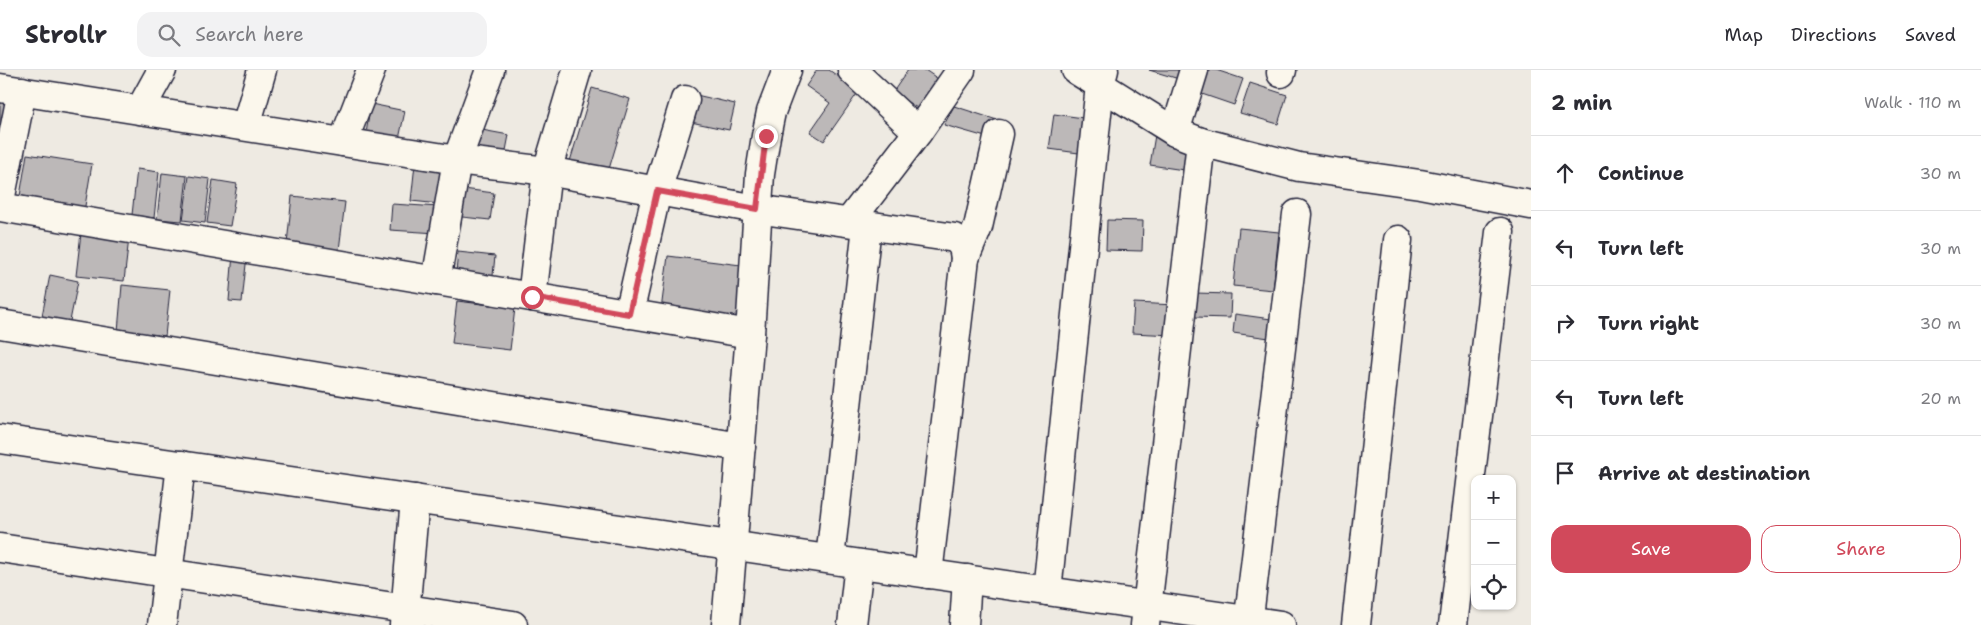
<!DOCTYPE html>
<html lang="en">
<head>
<meta charset="utf-8">
<style>
	body { margin:0; font-family:"Shantell Sans",sans-serif; background:#f2f2f3; color:#2b2b33 }
	.controls { position:absolute; right:15px; bottom:15px; display:grid; overflow:hidden; border-radius:10px; box-shadow:0 1px 4px #0004 }
	.controls button { width:45px; height:45px; display:grid; place-items:center; padding:0; border:0; border-bottom:1px solid #e1e1e2; background:#fff; color:#2b2b33; font:25px sans-serif }
	.stop { position:absolute; width:15px; height:15px; margin:-11px; border:4px solid #d1495b; border-radius:50%; background:#fff }
	.stop.end { background:#d1495b; border-color:#fff; box-shadow:0 1px 5px #0008 }
	.list { margin:0; padding:0; list-style:none }
	h2 { display:flex; justify-content:space-between; align-items:center; height:65px; margin:0; padding:0 20px; font-size:21px }
	h2 small { font-size:16px; font-weight:400; color:#7c7c81 }
	.list li { display:grid; grid-template-columns:32px 1fr auto; gap:15px; align-items:center; box-sizing:border-box; height:75px; padding:0 20px; border-top:1px solid #e1e1e2 }
	.list b { display:block; font-size:19px; white-space:nowrap }
	.list em { font-size:16px; font-style:normal; color:#7c7c81 }
	.actions { display:flex; gap:10px; padding:15px 20px }
	.actions a { flex:1; padding:11px 0; border:1px solid #d1495b; border-radius:15px; text-align:center; font-size:18px; color:#d1495b }
	.actions .main { background:#d1495b; color:#fff }
	.icon { flex:none; width:28px; height:28px; fill:none; stroke:currentColor; stroke-width:2; stroke-linecap:round; stroke-linejoin:round }
	.map { position:relative; flex:none; width:1531px; height:555px; overflow:hidden }
	header { display:flex; align-items:center; gap:30px; box-sizing:border-box; height:70px; padding:0 25px; background:#fff; border-bottom:1px solid #e1e1e2 }
	header strong { font-size:24px }
	nav { display:flex; gap:28px; margin-inline-start:auto; font-size:18px }
	.search { width:350px; height:45px; background:#f2f2f3; display:flex; align-items:center; gap:12px; box-sizing:border-box; padding:0 18px; border-radius:15px; color:#7c7c81; font-size:19px }
	main { display:flex }
	aside { flex:1; background:#fff }
	.map>svg:first-child { display:block }
	.building { fill:#bcb8b8; stroke:#22223b }
	.lines { fill:none; stroke-linecap:round; stroke-linejoin:round }
	.minor-casing { stroke:#22223b; stroke-width:31 }
	.minor { stroke:#fbf7ec; stroke-width:28 }
	.route { stroke:#d1495b; stroke-width:6 }
</style>
</head>
<body>
<header>
<strong>Strollr</strong>
<div class="search"><svg class="icon" aria-label="search" viewBox="0 0 24 24"><circle cx="10" cy="10" r="6"/><path d="M15 15l6 6"/></svg>Search here</div>
<nav><a>Map</a><a>Directions</a><a>Saved</a></nav>
</header>
<main>
<div class="map">
<svg width="1531" height="555" viewBox="0 0 1531 555">
	<rect width="100%" height="100%" fill="#eeeae2"/>
	<filter id="ink" filterUnits="userSpaceOnUse"><feTurbulence type="fractalNoise" baseFrequency=".02" numOctaves="2"/><feDisplacementMap in="SourceGraphic" scale="10" xChannelSelector="R" yChannelSelector="G"/><feConvolveMatrix kernelMatrix="1 2 1 2 8 2 1 2 1" color-interpolation-filters="sRGB"/></filter>
	<g filter="url(#ink)">
		<!-- building -->
		<g class="building">
			<polygon points="817,0 829,0 859,21 824,71 810,62 830,33 806,16"/>
			<polygon points="908,0 925,0 947,15 926,44 893,22"/>
			<polygon points="1149,0 1182,0 1179,9"/>
			<polygon points="1204,0 1216,0 1243,9 1234,35 1196,22"/>
			<polygon points="1250,13 1287,25 1278,54 1240,43"/>
			<polygon points="592,18 630,29 606,109 568,98"/>
			<polygon points="692,24 735,34 729,60 686,51"/>
			<polygon points="0,31 8,32 0,64"/>
			<polygon points="371,34 405,41 399,69 366,63"/>
			<polygon points="954,36 1000,51 989,68 944,55"/>
			<polygon points="1054,44 1091,49 1086,84 1049,79"/>
			<polygon points="471,58 509,65 504,91 467,84"/>
			<polygon points="1155,65 1189,70 1184,100 1150,95"/>
			<polygon points="27,84 92,94 84,142 19,132"/>
			<polygon points="415,94 444,98 440,134 411,131"/>
			<polygon points="137,99 159,102 154,148 132,145"/>
			<polygon points="162,103 187,106 182,151 157,149"/>
			<polygon points="189,106 210,109 205,153 183,150"/>
			<polygon points="213,110 237,114 230,156 207,153"/>
			<polygon points="456,118 494,123 490,150 453,146"/>
			<polygon points="292,126 345,132 339,180 287,174"/>
			<polygon points="392,134 439,137 437,163 390,160"/>
			<polygon points="1107,150 1143,151 1142,181 1106,180"/>
			<polygon points="1239,158 1279,162 1273,220 1233,216"/>
			<polygon points="81,163 129,168 124,211 76,206"/>
			<polygon points="458,182 495,186 492,215 455,212"/>
			<polygon points="233,184 247,185 242,232 229,231"/>
			<polygon points="668,186 749,196 742,251 661,240"/>
			<polygon points="50,205 78,211 69,256 41,251"/>
			<polygon points="122,215 170,220 165,266 118,261"/>
			<polygon points="1195,223 1231,224 1230,248 1194,247"/>
			<polygon points="457,231 515,238 510,280 452,273"/>
			<polygon points="1134,233 1175,235 1173,265 1132,263"/>
			<polygon points="1235,244 1271,249 1269,268 1233,263"/>
		</g>
		<g class="lines">
			<!-- minor casing -->
			<g class="minor-casing">
				<g id="minor">
					<polyline points="852,0 918,62"/>
					<polyline points="1076,0 1175,62 1201,72 1145,555"/>
					<polyline points="1281,3 1282,0"/>
					<polyline points="0,18 457,90 547,101 757,139 955,168 963,176 965,188 928,504"/>
					<polyline points="140,40 162,0"/>
					<polyline points="246,56 262,0"/>
					<polyline points="1175,62 1194,0"/>
					<polyline points="343,72 371,0"/>
					<polyline points="1201,72 1299,97 1420,114 1531,135"/>
					<polyline points="0,131 22,21"/>
					<polyline points="0,137 750,264"/>
					<polyline points="849,152 918,62 961,0"/>
					<polyline points="965,188 978,157 999,64"/>
					<polyline points="436,211 457,90 490,0"/>
					<polyline points="532,227 547,101 577,0"/>
					<polyline points="629,244 657,121 685,30"/>
					<polyline points="0,254 741,377"/>
					<polyline points="0,369 1281,555"/>
					<polyline points="0,478 513,555"/>
					<polyline points="830,489 867,156"/>
					<polyline points="1047,521 1100,15 1104,0"/>
					<polyline points="162,555 181,395"/>
					<polyline points="404,555 415,429"/>
					<polyline points="726,555 750,264 760,104 766,66 771,42 787,0"/>
					<polyline points="852,555 859,494"/>
					<polyline points="964,555 967,509"/>
					<polyline points="1248,555 1297,144"/>
					<polyline points="1356,555 1398,170"/>
					<polyline points="1453,555 1500,162"/>
				</g>
			</g>
			<!-- minor -->
			<use href="#minor" class="minor"/>
		</g>
	</g>
	<g class="lines" filter="url(#ink)">
		<!-- route -->
		<polyline class="route" points="532,227 629,244 657,121 757,139 766,66"/>
	</g>
</svg>
<div class="controls">
<button>+</button>
<button>−</button>
<button><svg class="icon" aria-label="locate" viewBox="0 0 24 24"><circle cx="12" cy="12" r="6"/><path d="M12 2v4M12 18v4M2 12h4M18 12h4"/></svg></button>
</div>
<div class="stop" style="left:532px;top:227px"></div>
<div class="stop end" style="left:766px;top:66px"></div>
</div>
<aside>
<h2>2 min<small>Walk · 110 m</small></h2>
<ul class="list">
<li><svg class="icon" aria-label="ahead" viewBox="0 0 24 24"><path d="M12 20V5M6 11l6-6 6 6"/></svg><div><b>Continue</b></div><em>30 m</em></li>
<li><svg class="icon" aria-label="left" viewBox="0 0 24 24"><path d="M17 20v-9H6M10 6l-5 5 5 5"/></svg><div><b>Turn left</b></div><em>30 m</em></li>
<li><svg class="icon" aria-label="right" viewBox="0 0 24 24"><path d="M7 20v-9h11M14 6l5 5-5 5"/></svg><div><b>Turn right</b></div><em>30 m</em></li>
<li><svg class="icon" aria-label="left" viewBox="0 0 24 24"><path d="M17 20v-9H6M10 6l-5 5 5 5"/></svg><div><b>Turn left</b></div><em>20 m</em></li>
<li><svg class="icon" aria-label="arrive" viewBox="0 0 24 24"><path d="M6 21V4h12l-3 4 3 4H6"/></svg><div><b>Arrive at destination</b></div></li>
</ul>
<div class="actions"><a class="main">Save</a><a>Share</a></div>
</aside>
</main>
</body>
</html>
